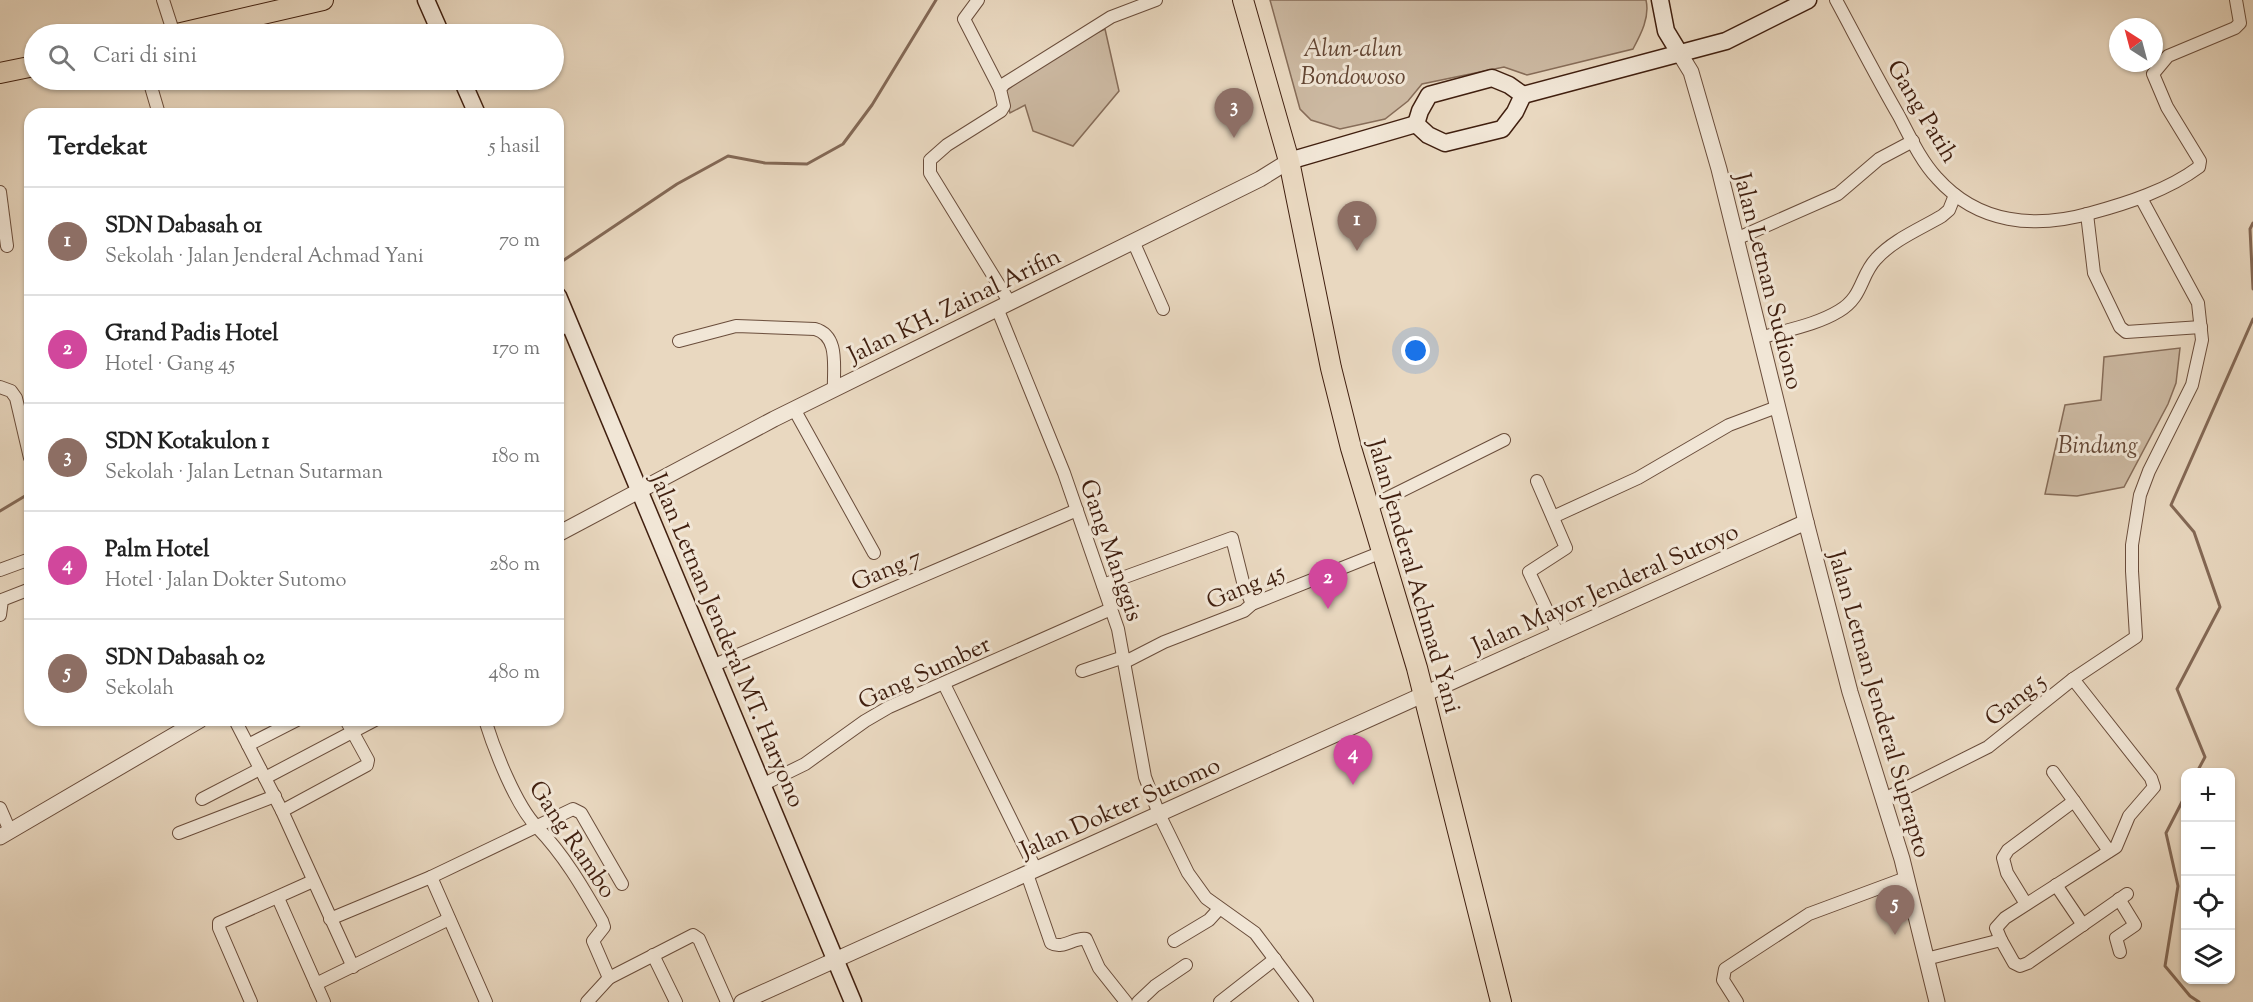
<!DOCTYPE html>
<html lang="id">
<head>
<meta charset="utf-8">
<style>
	body { margin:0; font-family:"Sorts Mill Goudy",serif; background:#f2f2f2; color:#222 }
	.controls { position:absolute; right:18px; bottom:18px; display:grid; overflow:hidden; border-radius:12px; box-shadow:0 2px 4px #0004 }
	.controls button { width:54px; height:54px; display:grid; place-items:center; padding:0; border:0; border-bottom:2px solid #e0e0e0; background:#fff; color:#222; font:30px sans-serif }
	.compass { position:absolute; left:2109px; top:18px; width:54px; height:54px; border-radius:50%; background:#fff; box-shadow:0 2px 4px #0004; rotate:324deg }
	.you { position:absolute; left:1416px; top:351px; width:21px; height:21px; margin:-15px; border:4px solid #fff; border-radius:50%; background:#1a73e8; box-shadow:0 0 0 9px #1a73e833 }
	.badge { display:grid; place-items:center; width:39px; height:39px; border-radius:50%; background:#8f2418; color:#fff; font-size:20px; font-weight:700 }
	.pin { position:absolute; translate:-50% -50px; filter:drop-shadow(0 2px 3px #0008) }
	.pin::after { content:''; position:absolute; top:32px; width:21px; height:18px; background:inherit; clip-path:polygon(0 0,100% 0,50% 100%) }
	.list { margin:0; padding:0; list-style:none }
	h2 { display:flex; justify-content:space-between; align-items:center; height:78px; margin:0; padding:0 24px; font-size:26px }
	h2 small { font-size:20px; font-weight:400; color:#767676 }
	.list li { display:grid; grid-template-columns:39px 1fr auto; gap:18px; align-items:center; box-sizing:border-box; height:108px; padding:0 24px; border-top:2px solid #e0e0e0 }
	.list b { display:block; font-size:22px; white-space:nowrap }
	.list p { margin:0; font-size:20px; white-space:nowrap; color:#767676 }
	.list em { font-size:20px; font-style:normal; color:#767676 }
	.icon { flex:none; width:33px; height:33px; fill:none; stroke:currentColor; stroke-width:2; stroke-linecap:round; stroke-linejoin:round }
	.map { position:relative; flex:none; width:2253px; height:1002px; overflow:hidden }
	.search { position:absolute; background:#fff; box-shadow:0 2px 4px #0004; left:24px; top:24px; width:540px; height:66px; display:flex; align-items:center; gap:15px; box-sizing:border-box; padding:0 21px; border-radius:33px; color:#767676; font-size:22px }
	.panel { position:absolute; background:#fff; box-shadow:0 2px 4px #0004; left:24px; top:108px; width:540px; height:618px; border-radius:18px }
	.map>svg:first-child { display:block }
	.green { fill:#ccb9a2; stroke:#866c58; stroke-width:1.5 }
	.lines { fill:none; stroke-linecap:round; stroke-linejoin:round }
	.stream { stroke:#836855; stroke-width:3 }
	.minor-casing { stroke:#6a4d3b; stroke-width:14 }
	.tertiary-casing { stroke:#6a4d3b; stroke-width:17 }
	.secondary-casing { stroke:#401f0f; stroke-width:19 }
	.primary-casing { stroke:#401f0f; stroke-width:22 }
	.minor { stroke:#f1e6d6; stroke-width:12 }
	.tertiary { stroke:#f1e6d6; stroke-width:15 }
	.secondary { stroke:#f1e6d6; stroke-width:16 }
	.primary { stroke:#e9d8c0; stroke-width:20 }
	.labels { text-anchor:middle; stroke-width:6; stroke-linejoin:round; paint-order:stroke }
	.park-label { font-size:24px; font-style:italic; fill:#634634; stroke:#f1e6d6 }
	.street-label { font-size:24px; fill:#401f0f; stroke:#f1e6d6 }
</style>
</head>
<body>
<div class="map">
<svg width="2253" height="1002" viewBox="0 0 2253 1002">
	<rect width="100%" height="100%" fill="#e9d8c0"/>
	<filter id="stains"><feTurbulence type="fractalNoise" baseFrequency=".00333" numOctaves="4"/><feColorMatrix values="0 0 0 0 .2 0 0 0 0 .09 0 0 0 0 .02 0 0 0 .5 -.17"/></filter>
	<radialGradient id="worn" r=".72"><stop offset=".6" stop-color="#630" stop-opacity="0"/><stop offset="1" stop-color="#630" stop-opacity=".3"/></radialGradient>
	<!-- green -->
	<g class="green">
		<path d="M 1270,0 L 1646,0 C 1650,17 1641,34 1633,49 L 1527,75 L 1504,67 L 1422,84 L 1408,101 L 1385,119 L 1340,129 L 1311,120 L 1300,109 Z"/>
		<polygon points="1105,29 1119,91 1073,146 1033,131 1025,105 1010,113 1004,93 1049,54"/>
		<polygon points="2180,348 2176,383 2168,404 2124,487 2077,496 2045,494 2065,405 2101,400 2104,357"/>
	</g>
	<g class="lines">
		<!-- stream -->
		<g class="stream">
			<polyline points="2253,223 2250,229 2253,289"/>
			<polyline points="558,264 677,184 728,156 765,163 807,164 843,144 872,105 936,0"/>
			<polyline points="0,511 30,493"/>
			<polyline points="2197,772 2205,757 2177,689 2220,607 2194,532 2171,505 2253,319"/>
			<polyline points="2186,794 2166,833 2178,886 2165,966 2190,996 2199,1002"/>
		</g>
		<!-- minor casing -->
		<g class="minor-casing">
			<g id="minor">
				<polyline points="163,0 174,34"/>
				<polyline points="978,0 964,19 1000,89"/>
				<path d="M 1836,0 C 1857,39 1877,78 1899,116 C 1910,137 1921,161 1937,178 C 1978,224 2035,229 2091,213 C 2128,203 2168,190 2199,167 L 2200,161 L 2167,107 L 2153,74 L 2168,56 L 2235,28 L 2240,23 L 2236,0"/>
				<polyline points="149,80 159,114"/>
				<polyline points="0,192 7,246"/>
				<polyline points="2087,214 2094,273 2120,327 2126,332 2201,327"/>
				<polyline points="1736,239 1838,194 1879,159 1913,141"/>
				<polyline points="1133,241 1163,309"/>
				<polyline points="1010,303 930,173 930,160 947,145 1001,111 1004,106 1000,89 1004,84 1111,17 1156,0"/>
				<polyline points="997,308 1064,473 1118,629 1145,777 1159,814 1188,873 1206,898 1255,933 1307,1002"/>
				<polyline points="558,330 570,325"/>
				<path d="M 1760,338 C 1786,330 1816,325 1839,311 C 1863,297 1860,276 1876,259 C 1893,240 1920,229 1942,216 L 1949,210 L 1955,195"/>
				<path d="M 679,341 L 736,326 L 815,329 C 840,336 833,368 834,389"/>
				<polyline points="0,387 11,391 16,398 30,458"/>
				<polyline points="794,409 874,553"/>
				<polyline points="1537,481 1566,548 1529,572 1558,634"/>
				<polyline points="1369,507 1504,440"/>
				<polyline points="1553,517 1638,478 1729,425 1777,407"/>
				<polyline points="0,570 30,559"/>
				<polyline points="1103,585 1232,538 1243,582 1252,604"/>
				<polyline points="0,615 2,600 30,589"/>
				<polyline points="1125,662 1164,642 1244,611 1252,604 1382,552"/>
				<polyline points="712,666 1077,510"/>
				<polyline points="1082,671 1124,657"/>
				<polyline points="944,684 1036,870"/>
				<polyline points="235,720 282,811 353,967"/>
				<path d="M 485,720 C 494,749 516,806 537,827 C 564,855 582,886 602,921 L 604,927 L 593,941 L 609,978"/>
				<polyline points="248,745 297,720"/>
				<polyline points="2053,772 2074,801"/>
				<polyline points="265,778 375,720"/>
				<polyline points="762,785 805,764 865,721 889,707 1111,609"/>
				<polyline points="202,799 260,769"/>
				<polyline points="1884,799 1988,747 2073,679 2136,637 2132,571 2132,545 2140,495 2149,471 2192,385 2202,340 2198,303 2141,198"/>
				<polyline points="0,808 10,831"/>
				<polyline points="282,811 367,765 368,760 346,720"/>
				<polyline points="179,833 275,796"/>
				<path d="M 1027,874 L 1051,943 C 1063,950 1074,937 1086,939 L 1099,968 L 1126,1002"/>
				<polyline points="431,877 486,1002"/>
				<polyline points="2056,885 2083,925"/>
				<polyline points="278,898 324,1002"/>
				<polyline points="2119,899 2135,925 2116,938 2120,952"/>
				<polyline points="2026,904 2007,873 2003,858 2008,850 2074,801 2109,851"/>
				<polyline points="330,919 431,877 573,809 581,813 622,884"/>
				<polyline points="2001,940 2014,963 2020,966 2028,963 2127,894"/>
				<polyline points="1174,941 1209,920 1219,909"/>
				<polyline points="653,955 676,1002"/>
				<polyline points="1926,959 2001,940 1996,928 2005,918 2116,847 2129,816 2154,787 2151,778 2073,679"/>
				<polyline points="316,984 449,919"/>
				<polyline points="251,1002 219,928 219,923 313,881"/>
				<polyline points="587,1002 609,978 693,935 699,939 727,1002"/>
				<polyline points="1138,1002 1155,986 1186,965"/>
				<polyline points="1220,1002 1275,959"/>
				<polyline points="1737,1002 1723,980 1725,969 1809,914 1906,878"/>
			</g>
		</g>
		<!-- tertiary casing -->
		<g class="tertiary-casing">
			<g id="tertiary">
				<polyline points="1680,54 1691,72 1719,169 1806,522 1850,692 1902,859 1937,1002"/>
				<polyline points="558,534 774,419 1260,179 1289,161"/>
				<polyline points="0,837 200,720"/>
				<polyline points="742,1002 1806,522"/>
			</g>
		</g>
		<!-- secondary casing -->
		<g class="secondary-casing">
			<g id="secondary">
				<polyline points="426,0 441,34"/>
				<polyline points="1660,0 1666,31 1680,54"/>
				<polyline points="462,80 477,114"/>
				<polyline points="1523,95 1726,41 1808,0"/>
				<polyline points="1416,124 1428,135 1445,143 1502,129 1515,112 1523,95"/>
				<polyline points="1416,124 1420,111 1429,95 1492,78 1509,85 1523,95"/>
				<polyline points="1289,161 1416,124"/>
				<polyline points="558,296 853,1002"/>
			</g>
		</g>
		<!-- primary casing -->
		<g class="primary-casing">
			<g id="primary">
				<polyline points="1243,0 1289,161 1331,368 1351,448 1417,668 1501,1002"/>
				<polyline points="177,34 323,0"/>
				<polyline points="0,73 34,66"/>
			</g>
		</g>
		<!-- minor -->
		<use href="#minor" class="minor"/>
		<!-- tertiary -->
		<use href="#tertiary" class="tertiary"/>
		<!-- secondary -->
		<use href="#secondary" class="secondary"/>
		<!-- primary -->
		<use href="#primary" class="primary"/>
	</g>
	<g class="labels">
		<!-- park labels -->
		<g class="park-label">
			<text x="1353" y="56">Alun-alun<tspan x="1353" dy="28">Bondowoso</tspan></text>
			<text x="2098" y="453">Bindung</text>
		</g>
		<!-- street labels -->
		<g class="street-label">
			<text transform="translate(1923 111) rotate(59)" y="8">Gang Patih</text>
			<text transform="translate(1769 281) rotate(76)" y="8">Jalan Letnan Sudiono</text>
			<text transform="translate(954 305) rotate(-26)" y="8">Jalan KH. Zainal Arifin</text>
			<text transform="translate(1112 550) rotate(71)" y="8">Gang Manggis</text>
			<text transform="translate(886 569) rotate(-23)" y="8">Gang 7</text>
			<text transform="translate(1415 576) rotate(74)" y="8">Jalan Jenderal Achmad Yani</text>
			<text transform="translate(1245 586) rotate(-23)" y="8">Gang 45</text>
			<text transform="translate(1605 588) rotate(-24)" y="8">Jalan Mayor Jenderal Sutoyo</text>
			<text transform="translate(728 640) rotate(67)" y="8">Jalan Letnan Jenderal MT. Haryono</text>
			<text transform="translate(924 672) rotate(-25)" y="8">Gang Sumber</text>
			<text transform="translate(2015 699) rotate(-38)" y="8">Gang 5</text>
			<text transform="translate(1880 704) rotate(74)" y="8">Jalan Letnan Jenderal Suprapto</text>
			<text transform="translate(1120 807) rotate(-24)" y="8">Jalan Dokter Sutomo</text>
			<text transform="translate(573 839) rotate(56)" y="8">Gang Rambo</text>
		</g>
	</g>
	<rect width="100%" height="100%" filter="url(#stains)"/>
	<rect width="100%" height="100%" fill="url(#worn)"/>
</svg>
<div class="controls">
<button>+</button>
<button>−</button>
<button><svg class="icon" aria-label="locate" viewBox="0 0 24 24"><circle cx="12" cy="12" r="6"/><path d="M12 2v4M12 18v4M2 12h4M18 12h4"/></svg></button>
<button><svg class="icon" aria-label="layers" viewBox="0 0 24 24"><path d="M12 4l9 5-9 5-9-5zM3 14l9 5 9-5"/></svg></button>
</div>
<svg class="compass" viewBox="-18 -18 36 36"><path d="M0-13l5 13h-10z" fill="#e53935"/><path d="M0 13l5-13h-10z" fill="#767676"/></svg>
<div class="you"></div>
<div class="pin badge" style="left:1357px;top:251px;background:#8d6e63">1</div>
<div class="pin badge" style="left:1328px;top:609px;background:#d1479c">2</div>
<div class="pin badge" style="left:1234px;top:138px;background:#8d6e63">3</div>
<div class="pin badge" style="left:1353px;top:785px;background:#d1479c">4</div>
<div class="pin badge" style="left:1895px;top:935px;background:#8d6e63">5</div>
<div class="search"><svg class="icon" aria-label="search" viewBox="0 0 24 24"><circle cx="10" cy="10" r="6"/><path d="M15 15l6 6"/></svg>Cari di sini</div>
<section class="panel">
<h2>Terdekat<small>5 hasil</small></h2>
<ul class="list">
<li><span class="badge" style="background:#8d6e63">1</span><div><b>SDN Dabasah 01</b><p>Sekolah · Jalan Jenderal Achmad Yani</p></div><em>70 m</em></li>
<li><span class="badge" style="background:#d1479c">2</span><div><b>Grand Padis Hotel</b><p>Hotel · Gang 45</p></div><em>170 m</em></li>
<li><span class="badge" style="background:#8d6e63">3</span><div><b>SDN Kotakulon 1</b><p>Sekolah · Jalan Letnan Sutarman</p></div><em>180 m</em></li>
<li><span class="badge" style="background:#d1479c">4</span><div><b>Palm Hotel</b><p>Hotel · Jalan Dokter Sutomo</p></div><em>280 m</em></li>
<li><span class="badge" style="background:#8d6e63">5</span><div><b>SDN Dabasah 02</b><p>Sekolah</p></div><em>480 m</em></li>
</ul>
</section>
</div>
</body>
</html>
